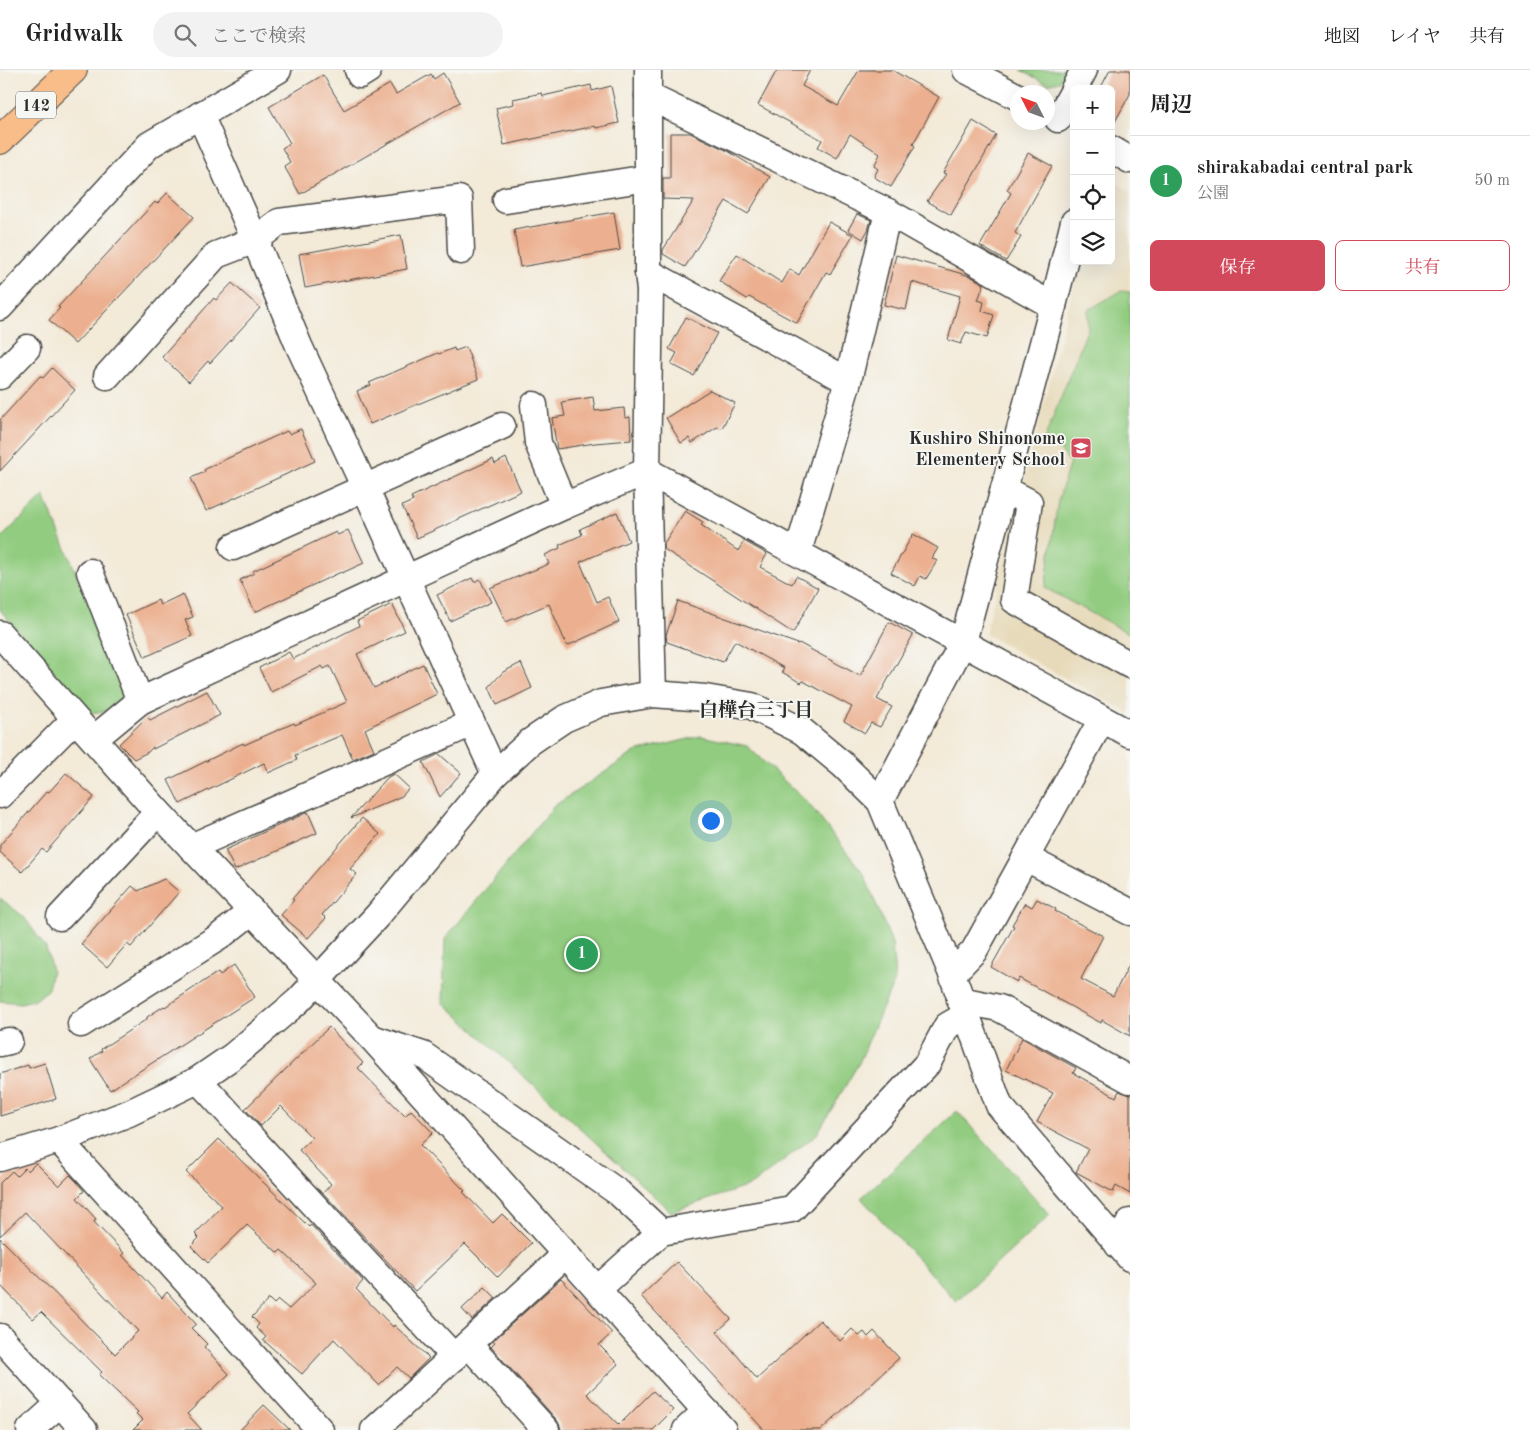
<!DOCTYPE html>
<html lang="ja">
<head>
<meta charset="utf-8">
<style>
	body { margin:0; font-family:"Old Standard TT","Noto Serif JP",serif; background:#f2f2f2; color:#222 }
	.controls { position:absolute; right:15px; top:15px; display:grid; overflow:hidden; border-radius:8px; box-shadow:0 5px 20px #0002 }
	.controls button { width:45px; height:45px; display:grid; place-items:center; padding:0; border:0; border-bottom:1px solid #e0e0e0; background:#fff; color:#222; font:25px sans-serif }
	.compass { position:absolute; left:1010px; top:15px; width:45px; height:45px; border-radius:50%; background:#fff; box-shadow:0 5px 20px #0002; rotate:312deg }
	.you { position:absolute; left:710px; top:750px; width:18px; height:18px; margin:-12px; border:4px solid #fff; border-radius:50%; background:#1a73e8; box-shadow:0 0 0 8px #1a73e833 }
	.badge { display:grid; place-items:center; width:32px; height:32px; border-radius:50%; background:#d1495b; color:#fff; font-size:16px; font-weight:700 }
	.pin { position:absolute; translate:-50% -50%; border:2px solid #fff; box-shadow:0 1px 5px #0006 }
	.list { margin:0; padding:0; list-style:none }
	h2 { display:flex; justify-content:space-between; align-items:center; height:65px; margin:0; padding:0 20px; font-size:21px }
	h2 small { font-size:16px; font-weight:400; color:#767676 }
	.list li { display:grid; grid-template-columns:32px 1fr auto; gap:15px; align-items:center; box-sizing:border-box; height:90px; padding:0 20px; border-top:1px solid #e0e0e0 }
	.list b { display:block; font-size:19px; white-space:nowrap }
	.list p { margin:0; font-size:16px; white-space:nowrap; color:#767676 }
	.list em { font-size:16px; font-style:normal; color:#767676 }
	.actions { display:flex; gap:10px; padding:15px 20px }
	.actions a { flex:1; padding:11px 0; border:1px solid #d1495b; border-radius:8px; text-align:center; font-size:18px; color:#d1495b }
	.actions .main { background:#d1495b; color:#fff }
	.icon { flex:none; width:28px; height:28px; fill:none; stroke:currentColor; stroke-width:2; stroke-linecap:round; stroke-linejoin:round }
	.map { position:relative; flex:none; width:1130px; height:1360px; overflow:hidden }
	header { display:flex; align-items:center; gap:30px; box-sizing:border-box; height:70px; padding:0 25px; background:#fff; border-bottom:1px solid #e0e0e0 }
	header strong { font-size:24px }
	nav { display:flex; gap:28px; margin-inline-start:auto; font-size:18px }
	.search { width:350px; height:45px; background:#f2f2f2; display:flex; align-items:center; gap:12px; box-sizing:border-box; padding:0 18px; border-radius:28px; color:#767676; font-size:19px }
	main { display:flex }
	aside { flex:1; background:#fff }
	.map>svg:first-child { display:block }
	.built { fill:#e7daba }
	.green { fill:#92cc80; stroke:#5e7c56 }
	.building { fill:#ecb090 }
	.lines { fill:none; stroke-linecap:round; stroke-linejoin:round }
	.minor-casing { stroke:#494845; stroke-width:29 }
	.major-casing { stroke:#494845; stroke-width:30 }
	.minor { stroke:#fff; stroke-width:26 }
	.major { stroke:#f8bd89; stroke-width:28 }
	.labels { text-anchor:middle; stroke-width:4; stroke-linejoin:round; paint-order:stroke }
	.shield { fill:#f6f6f2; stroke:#686867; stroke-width:1 }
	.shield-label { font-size:16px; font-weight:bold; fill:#2b2b2b }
	.poi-label { font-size:18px; font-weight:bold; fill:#2b2b2b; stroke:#f6f6f2; text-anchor:end }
	.neighbourhood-label { font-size:19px; font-weight:bold; fill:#2b2b2b; stroke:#f6f6f2 }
</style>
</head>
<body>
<header>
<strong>Gridwalk</strong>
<div class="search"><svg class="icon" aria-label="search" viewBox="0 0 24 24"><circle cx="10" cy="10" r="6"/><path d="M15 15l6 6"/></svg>ここで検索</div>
<nav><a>地図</a><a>レイヤ</a><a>共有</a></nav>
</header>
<main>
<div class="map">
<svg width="1130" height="1360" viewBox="0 0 1130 1360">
	<rect width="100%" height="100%" fill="#f6f6f2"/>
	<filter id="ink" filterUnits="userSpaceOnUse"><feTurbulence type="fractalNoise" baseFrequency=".02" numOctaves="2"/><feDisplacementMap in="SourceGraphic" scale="10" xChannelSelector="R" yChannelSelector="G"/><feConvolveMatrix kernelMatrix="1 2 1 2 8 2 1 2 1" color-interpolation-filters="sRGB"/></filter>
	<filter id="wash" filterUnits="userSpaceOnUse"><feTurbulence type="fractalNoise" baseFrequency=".0096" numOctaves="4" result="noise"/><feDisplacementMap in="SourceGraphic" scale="20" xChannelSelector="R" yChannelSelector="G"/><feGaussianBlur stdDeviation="1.12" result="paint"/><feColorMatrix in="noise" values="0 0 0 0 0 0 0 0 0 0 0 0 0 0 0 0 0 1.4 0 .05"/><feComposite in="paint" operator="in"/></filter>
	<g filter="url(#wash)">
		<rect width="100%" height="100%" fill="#f3ead8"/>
		<!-- built -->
		<polygon class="built" points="1111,111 1130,121 1130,644 985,564 1080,191 1111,191"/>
		<!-- green -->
		<g class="green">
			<polygon points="1021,0 1066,0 1060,11 1047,14"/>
			<polygon points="1121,221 1130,222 1130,564 1045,518 1058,431 1070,392 1059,379 1044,370 1088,258 1088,240"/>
			<polygon points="44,426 122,613 123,626 106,641 89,643 0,540 0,469"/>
			<polygon points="701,666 747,676 808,733 864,804 892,873 895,909 859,993 817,1064 752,1115 671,1142 443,932 445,869 554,736 635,682"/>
			<polygon points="0,828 24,847 46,878 52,901 48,919 37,929 21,933 0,931"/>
			<polygon points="957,1041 1050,1145 956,1231 861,1128"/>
		</g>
		<g id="blocks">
			<!-- building -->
			<g class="building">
				<polygon points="777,0 810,0 802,16 838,36 859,0 892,0 939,27 913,74 915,76 891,117 874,107 878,99 874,96 880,84 850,64 837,88 818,77 822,70 758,35"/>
				<polygon points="1110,0 1130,0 1130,24 1111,59 1111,19 1100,19"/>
				<polygon points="443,3 460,32 300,124 284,96 290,92 282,78 290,73 269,37 323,5 344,40 390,14 396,24 431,4 434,9"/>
				<polygon points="591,15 592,21 611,16 619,53 596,58 595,56 504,75 496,38 514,34 513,29 542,23 543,26"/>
				<polygon points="973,51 996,65 951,145 927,131 946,104 943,103"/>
				<polygon points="670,63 690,63 728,81 770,107 748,144 726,131 685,197 663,184 663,180 694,130 663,129 663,108 670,108"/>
				<polygon points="1028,83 1052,96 1015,163 1021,167 1006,191 980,176 1011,123 1007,120"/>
				<polygon points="167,123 194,147 75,274 49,250 60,238 58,237 140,148 155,132 157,134"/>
				<polygon points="614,142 620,180 520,197 514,160"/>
				<polygon points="857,144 871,150 868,160 863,169 848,160"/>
				<polygon points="829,152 853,165 830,204 826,202 797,253 749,227 747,229 719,211 737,184 782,213 790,199 799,205"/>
				<polygon points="401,165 407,199 305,218 299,184"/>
				<polygon points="896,185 970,206 984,214 978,230 984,232 982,241 994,245 987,268 966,262 961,274 948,270 960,226 912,212 906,240 884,235"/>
				<polygon points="232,213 260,238 210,293 208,291 189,312 162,287 214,228 216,230"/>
				<polygon points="686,247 717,263 694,306 671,294 677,283 669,279"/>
				<polygon points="466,277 478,309 370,354 357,321 371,315 369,313 438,283 439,284 454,278 455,281"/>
				<polygon points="52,298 75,320 0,401 0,350 40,306 43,308"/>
				<polygon points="710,320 735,333 722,358 717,357 692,373 689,368 681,373 666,348"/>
				<polygon points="593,327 595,341 624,338 625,348 630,347 631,370 595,373 557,379 552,348 565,346 562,332"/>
				<polygon points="301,359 315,391 206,441 191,408 205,402 204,400 211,396 263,372 287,361 289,364"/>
				<polygon points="506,388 521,421 417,468 402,436 413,431 411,427 493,389 495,394"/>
				<polygon points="685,441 703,452 701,455 738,481 744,471 767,484 760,497 792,514 796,506 818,518 793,563 664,479 664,473"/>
				<polygon points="617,442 629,471 580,492 597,532 608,527 619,552 567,576 549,534 506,552 490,518 549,494 545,485 560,478 559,475 582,465 580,459"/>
				<polygon points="348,460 364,493 342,503 341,502 255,542 240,510 254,503 253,501 321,469 336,462 338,465"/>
				<polygon points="913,464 938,478 932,488 937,491 926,509 920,506 915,516 891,503"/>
				<polygon points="472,508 474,512 480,509 491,532 450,551 437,525"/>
				<polygon points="183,524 193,547 185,550 192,566 145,587 126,545 158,530 160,535"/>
				<polygon points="678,531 798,574 799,573 860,606 889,552 913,565 877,629 892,637 880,657 871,653 865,663 844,651 852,637 803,611 801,613 782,602 784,598 735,571 723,592 667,572 666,565"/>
				<polygon points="392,534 405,561 357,584 374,618 423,594 437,624 365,659 374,680 353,689 342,665 295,685 297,690 268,703 264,693 180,734 168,710 243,673 244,675 294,653 295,655 347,632 330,596 324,599 322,596 271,622 259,598 289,582 293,589 359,556 357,551"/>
				<polygon points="521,593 532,618 497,635 489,617 503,602"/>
				<polygon points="207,621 220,645 153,679 153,677 148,682 134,689 119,674 147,647 150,650"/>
				<polygon points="439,684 461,703 440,727 423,692"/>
				<polygon points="66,703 94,727 46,782 42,779 22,802 0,782 0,775 47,721 49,722"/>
				<polygon points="394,704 409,718 402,726 351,748 388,707"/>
				<polygon points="308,742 317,763 235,800 225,780"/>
				<polygon points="362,748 380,764 350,799 357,804 322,845 326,848 308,868 281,845 294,830 292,829"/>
				<polygon points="164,809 179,822 131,877 127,874 107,897 81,874 132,816 138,821"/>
				<polygon points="1037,829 1056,839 1055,841 1103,866 1081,909 1113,926 1130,893 1130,966 1102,950 1101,953 1019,908 1017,912 991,897 1014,856 1012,855 1025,833 1032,837"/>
				<polygon points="234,895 255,927 110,1020 90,989 102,981 101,979 147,949 147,947 164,936 165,937 218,902 220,905"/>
				<polygon points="329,957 363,993 358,998 405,1046 411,1040 433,1063 420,1075 465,1121 463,1122 493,1153 502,1144 531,1173 498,1207 465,1174 415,1221 323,1123 331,1114 299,1080 312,1068 281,1036 261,1056 245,1039"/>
				<polygon points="1022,968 1076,998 1073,1003 1116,1027 1119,1021 1130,1025 1130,1124 1116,1116 1113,1122 1076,1102 1088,1079 1037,1052 1053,1023 1006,1000"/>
				<polygon points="45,993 56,1029 0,1046 0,1004 28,995 29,998"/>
				<polygon points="219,1069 309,1157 311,1155 363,1211 356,1219 393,1257 394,1255 429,1288 409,1308 397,1297 379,1315 334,1269 302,1304 263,1270 266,1267 256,1258 259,1254 252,1247 269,1229 274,1234 278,1230 289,1239 316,1213 281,1180 278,1183 247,1155 208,1193 191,1176 199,1168 195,1164 222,1136 186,1102"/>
				<polygon points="36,1093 59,1116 70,1105 77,1112 84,1121 77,1128 96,1149 94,1152 124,1183 122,1185 162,1228 167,1222 196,1254 191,1258 207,1274 204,1277 229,1304 187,1344 202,1360 133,1360 143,1350 136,1344 138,1342 99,1305 102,1302 41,1242 33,1249 0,1215 0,1168 115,1284 138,1261 25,1142 0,1166 0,1113 12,1101 17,1106 25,1098 28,1101"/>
				<polygon points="677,1192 731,1249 717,1262 757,1309 820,1250 840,1271 852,1259 859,1266 864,1262 868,1267 874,1261 899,1288 821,1360 764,1360 641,1226"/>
				<polygon points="561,1209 612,1263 599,1275 618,1294 587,1324 619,1355 653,1321 673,1340 653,1360 561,1360 560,1356 557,1350 491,1277 495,1273 493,1271"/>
				<polygon points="485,1217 496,1228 472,1250 462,1239"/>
				<polygon points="264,1335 290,1360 240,1360"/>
			</g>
		</g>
	</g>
	<g filter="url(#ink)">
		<use href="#blocks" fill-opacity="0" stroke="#494845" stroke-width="1"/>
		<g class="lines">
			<!-- minor casing -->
			<g class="minor-casing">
				<g id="minor">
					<polyline points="358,0 360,5 368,0"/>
					<polyline points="648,0 648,202 650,221 647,401 653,624"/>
					<polyline points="966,0 1018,27"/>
					<polyline points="1074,19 1084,0"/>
					<polyline points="648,26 888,142 1053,236"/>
					<polyline points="200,45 255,170 299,276 365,418 495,704"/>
					<polyline points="1058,49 1074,20"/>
					<polyline points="1111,79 1130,90"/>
					<polyline points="506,130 648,108"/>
					<polyline points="648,202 848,311"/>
					<polyline points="0,237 149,75 278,0"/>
					<polyline points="0,306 27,278"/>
					<polyline points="107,306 216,185 255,170 279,152 459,129 461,181"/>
					<polyline points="534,335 538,373 564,436"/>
					<polyline points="1004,419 1029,432 1014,530 1130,595"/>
					<polyline points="233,477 502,356"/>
					<polyline points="798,482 848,311 888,142"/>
					<polyline points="90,502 140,631"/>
					<polyline points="0,564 158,742 372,968 723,1360"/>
					<polyline points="94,669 140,631 564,436 647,401 1130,664"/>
					<polyline points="0,725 75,649"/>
					<polyline points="880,731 963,572 1053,236 1074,152"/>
					<polyline points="191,777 472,653"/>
					<polyline points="1026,788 1130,842"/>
					<polyline points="60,847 158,742"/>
					<polyline points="952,904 974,881 1102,649"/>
					<polyline points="960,930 999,938 1130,1010"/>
					<polyline points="81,954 219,867 252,841"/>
					<polyline points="372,968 423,985 619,1123 661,1162 598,1219"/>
					<polyline points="0,973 9,971"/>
					<polyline points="198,1010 454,1287"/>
					<polyline points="59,1070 320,1360"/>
					<polyline points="0,1088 59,1070 129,1043 198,1010 233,986 298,931 378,845 495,704 530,672 564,649 601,633 653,624 705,628 752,636 802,661 843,695 880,731 952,904 999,1035 1130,1188"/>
					<polyline points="661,1162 792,1139 927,994 947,956 966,945"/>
					<polyline points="1118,1175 1130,1152"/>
					<polyline points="0,1267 84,1360"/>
					<polyline points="468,1274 546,1360"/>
					<polyline points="30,1360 60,1333"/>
					<polyline points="374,1360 565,1185"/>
					<polyline points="686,1360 706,1341"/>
				</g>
			</g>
			<!-- major casing -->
			<g class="major-casing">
				<polyline id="major" points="0,70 73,0"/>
			</g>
			<!-- minor -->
			<use href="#minor" class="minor"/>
			<!-- major -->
			<use href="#major" class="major"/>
		</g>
	</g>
	<!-- icons -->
	<defs>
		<g id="school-square" transform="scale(1.125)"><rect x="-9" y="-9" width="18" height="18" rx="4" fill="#d1495b" stroke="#f6f6f2"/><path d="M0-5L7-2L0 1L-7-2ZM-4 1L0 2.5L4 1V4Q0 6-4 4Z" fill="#fff"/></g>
	</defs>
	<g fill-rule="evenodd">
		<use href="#school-square" x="1081" y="378"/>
	</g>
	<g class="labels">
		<!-- shield labels -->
		<rect class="shield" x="16" y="21.5" width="40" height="27" rx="4"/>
		<g class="shield-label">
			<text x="36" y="41">142</text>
		</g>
		<!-- poi labels -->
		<g class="poi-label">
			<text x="1065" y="374">Kushiro Shinonome<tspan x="1065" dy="21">Elementery School</tspan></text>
		</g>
		<!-- neighbourhood labels -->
		<g class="neighbourhood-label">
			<text x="756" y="646">白樺台三丁目</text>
		</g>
	</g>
</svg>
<div class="controls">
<button>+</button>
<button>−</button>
<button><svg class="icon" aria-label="locate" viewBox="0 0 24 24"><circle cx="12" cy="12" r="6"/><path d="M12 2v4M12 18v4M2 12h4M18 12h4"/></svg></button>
<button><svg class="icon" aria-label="layers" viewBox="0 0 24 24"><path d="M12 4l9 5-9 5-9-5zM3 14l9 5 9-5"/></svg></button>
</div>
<svg class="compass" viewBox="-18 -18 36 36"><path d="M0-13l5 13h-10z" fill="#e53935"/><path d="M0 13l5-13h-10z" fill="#767676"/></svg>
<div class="you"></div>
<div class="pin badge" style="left:582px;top:884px;background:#2e9e5b">1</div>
</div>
<aside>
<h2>周辺<small></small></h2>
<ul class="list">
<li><span class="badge" style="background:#2e9e5b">1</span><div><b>shirakabadai central park</b><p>公園</p></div><em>50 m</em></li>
</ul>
<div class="actions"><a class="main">保存</a><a>共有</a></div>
</aside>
</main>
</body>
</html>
